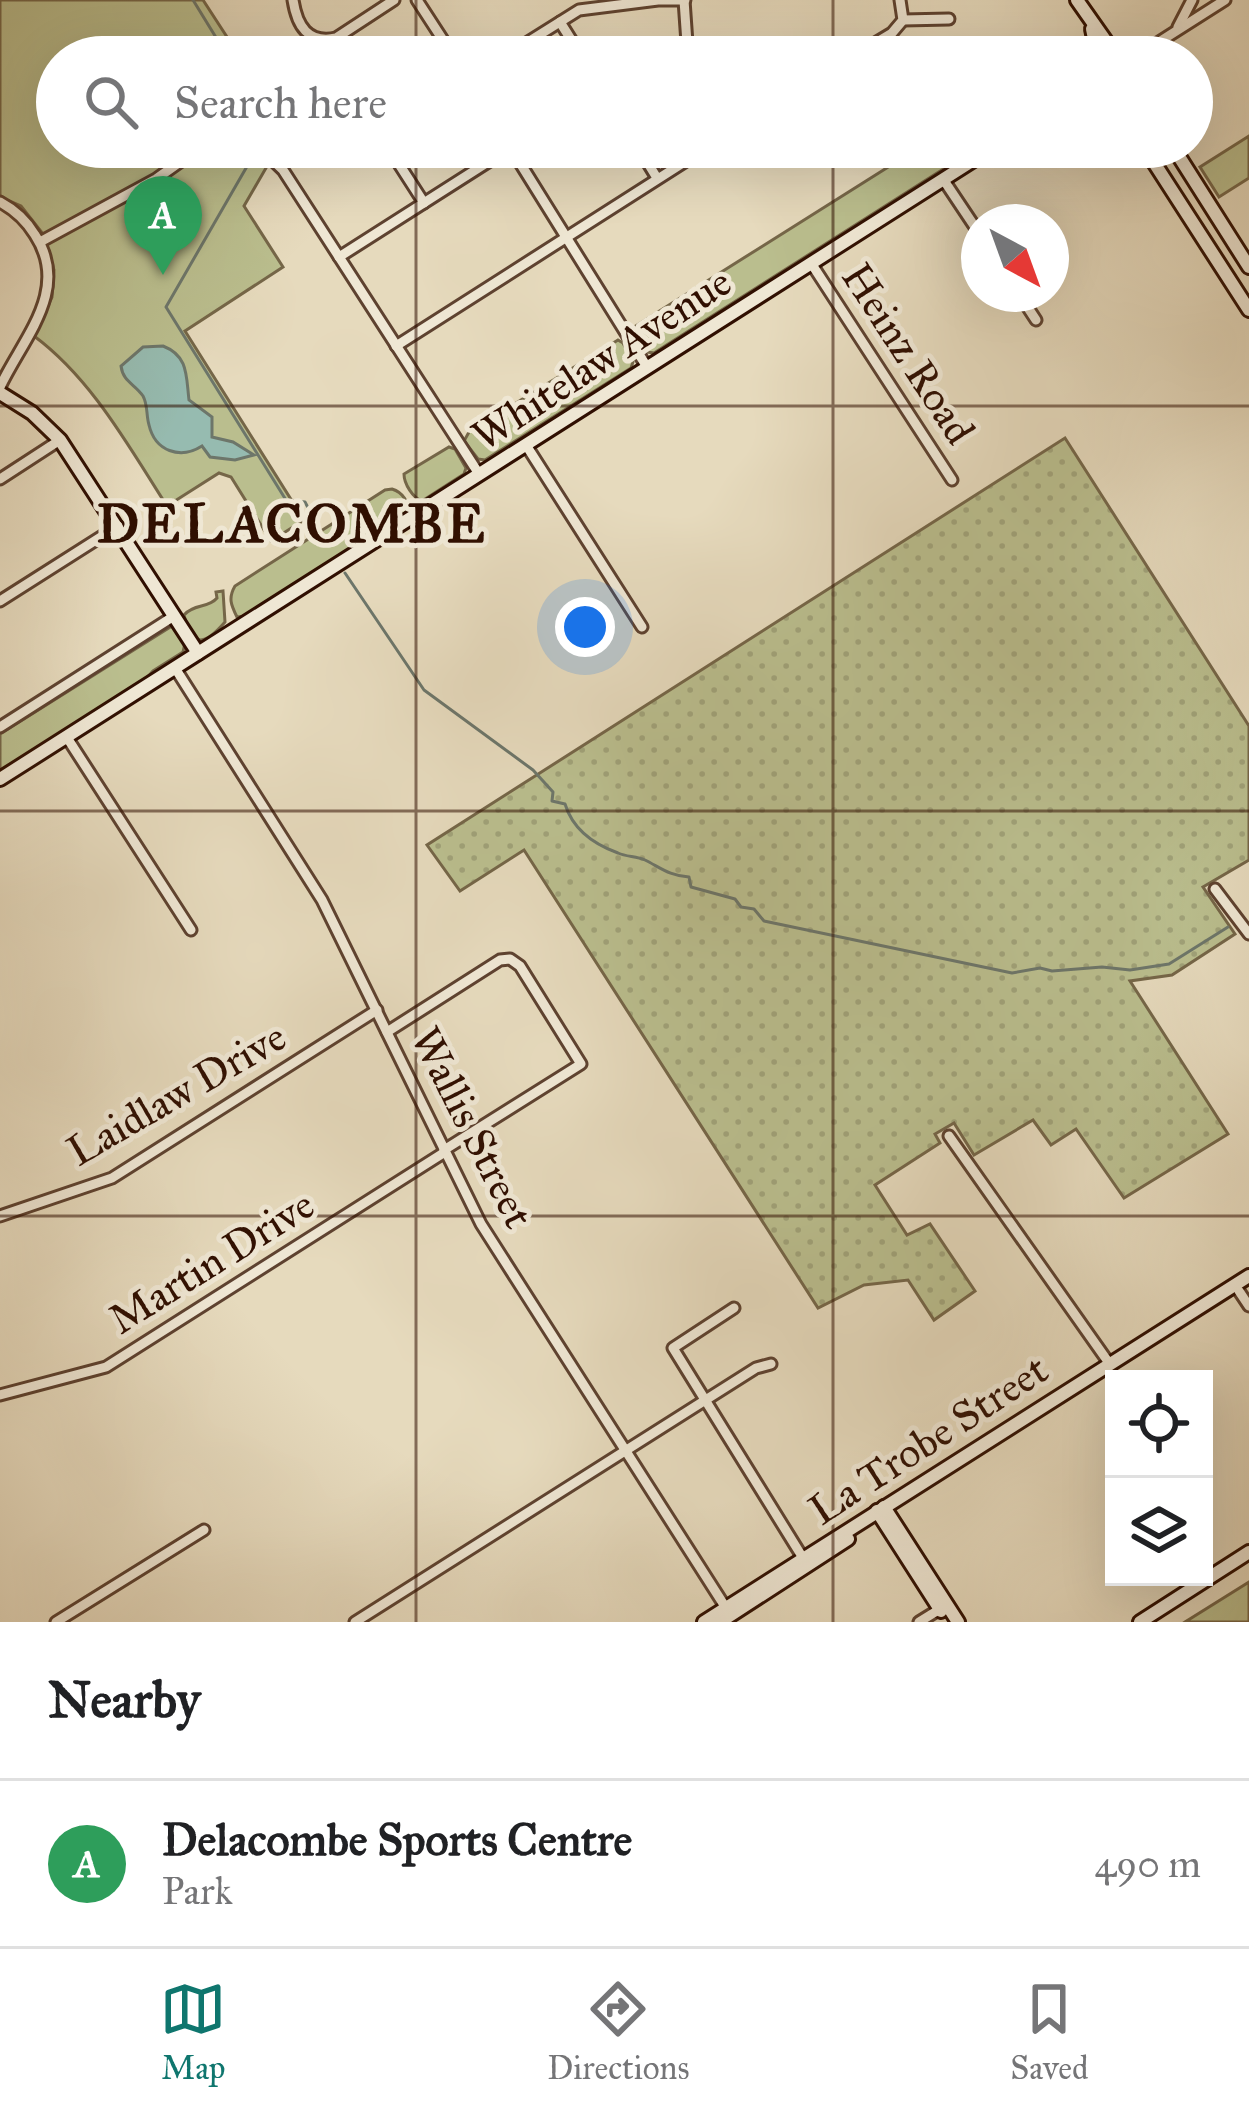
<!DOCTYPE html>
<html lang="en">
<head>
<meta charset="utf-8">
<style>
	body { margin:0; font-family:"IM FELL Great Primer",serif; background:#f6f6f6; color:#202124 }
	.controls { position:absolute; right:36px; bottom:36px; display:grid; overflow:hidden; border-radius:0px; box-shadow:0 12px 48px #0002 }
	.controls button { width:108px; height:108px; display:grid; place-items:center; padding:0; border:0; border-bottom:3px solid #e0e0e0; background:#fff; color:#202124; font:60px sans-serif }
	.compass { position:absolute; left:961px; top:204px; width:108px; height:108px; border-radius:50%; background:#fff; box-shadow:0 12px 48px #0002; rotate:139deg }
	.you { position:absolute; left:585px; top:627px; width:42px; height:42px; margin:-30px; border:9px solid #fff; border-radius:50%; background:#1a73e8; box-shadow:0 0 0 18px #1a73e833 }
	.badge { display:grid; place-items:center; width:78px; height:78px; border-radius:50%; background:#0f766e; color:#fff; font-size:39px; font-weight:700 }
	.pin { position:absolute; translate:-50% -99px; filter:drop-shadow(0 3px 6px #0008) }
	.pin::after { content:''; position:absolute; top:63px; width:42px; height:36px; background:inherit; clip-path:polygon(0 0,100% 0,50% 100%) }
	.list { margin:0; padding:0; list-style:none }
	h2 { display:flex; justify-content:space-between; align-items:center; height:156px; margin:0; padding:0 48px; font-size:51px }
	h2 small { font-size:39px; font-weight:400; color:#757577 }
	.list li { display:grid; grid-template-columns:78px 1fr auto; gap:36px; align-items:center; box-sizing:border-box; height:168px; padding:0 48px; border-top:3px solid #e0e0e0 }
	.list b { display:block; font-size:45px; white-space:nowrap }
	.list p { margin:0; font-size:39px; white-space:nowrap; color:#757577 }
	.list em { font-size:39px; font-style:normal; color:#757577 }
	.icon { flex:none; width:66px; height:66px; fill:none; stroke:currentColor; stroke-width:2; stroke-linecap:round; stroke-linejoin:round }
	.map { position:relative; flex:none; width:1249px; height:1622px; overflow:hidden }
	.search { position:absolute; background:#fff; box-shadow:0 12px 48px #0002; left:36px; right:36px; top:36px; height:132px; display:flex; align-items:center; gap:30px; box-sizing:border-box; padding:0 42px; border-radius:66px; color:#757577; font-size:45px }
	.sheet { height:324px; background:#fff }
	nav { display:flex; justify-content:space-around; align-items:center; box-sizing:border-box; height:168px; border-top:3px solid #e0e0e0; background:#fff; font-size:33px; color:#757577 }
	nav a { display:grid; justify-items:center; gap:6px }
	nav .on { color:#0f766e }
	.map>svg:first-child { display:block }
	.grass { fill:url(#grass-dots); stroke:#756648; stroke-width:3 }
	.park { fill:#babe8e; stroke:#756648; stroke-width:3 }
	.water { fill:#96bbb0; stroke:#6d766a; stroke-width:3 }
	.lines { fill:none; stroke-linecap:round; stroke-linejoin:round }
	.stream { stroke:#6d766a; stroke-width:3 }
	.street-casing { stroke:#5e4230; stroke-width:15 }
	.secondary-casing { stroke:#300f01; stroke-width:18 }
	.street { stroke:#efe7d4; stroke-width:9 }
	.secondary { stroke:#efe7d4; stroke-width:12 }
	.grid { fill:none; stroke:#300f01; stroke-width:3; stroke-opacity:0.55 }
	.labels { text-anchor:middle; stroke-width:10; stroke-linejoin:round; paint-order:stroke }
	.street-label { font-size:42px; fill:#300f01; stroke:#efe7d4 }
	.district-label { font-size:54px; font-weight:bold; letter-spacing:3px; fill:#300f01; stroke:#efe7d4 }
</style>
</head>
<body>
<div class="map">
<svg width="1249" height="1622" viewBox="0 0 1249 1622">
	<defs>
		<pattern id="grass-dots" width="8" height="8" patternUnits="userSpaceOnUse" patternTransform="scale(3)"><rect width="8" height="8" fill="#babe8e"/><path d="M2 2h.1M6 6h.1" fill="none" stroke="#a0a279" stroke-width="1.8" stroke-linecap="round"/></pattern>
	</defs>
	<rect width="100%" height="100%" fill="#e6dabd"/>
	<filter id="stains"><feTurbulence type="fractalNoise" baseFrequency=".00167" numOctaves="4"/><feColorMatrix values="0 0 0 0 .2 0 0 0 0 .09 0 0 0 0 .02 0 0 0 .5 -.17"/></filter>
	<radialGradient id="worn" r=".72"><stop offset=".6" stop-color="#630" stop-opacity="0"/><stop offset="1" stop-color="#630" stop-opacity=".3"/></radialGradient>
	<!-- grass -->
	<polygon class="grass" points="1065,438 1249,726 1249,860 1203,887 1235,934 1172,975 1130,981 1228,1134 1124,1198 1076,1129 1051,1145 1033,1120 974,1155 954,1123 935,1134 940,1143 875,1185 907,1235 930,1224 975,1291 934,1320 908,1280 864,1285 818,1308 524,850 460,891 427,845"/>
	<!-- park -->
	<g class="park">
		<path d="M 0,0 L 203,0 L 240,57 L 57,57 L 57,147 L 266,147 L 260,156 L 266,168 L 244,206 L 283,267 L 185,331 L 304,520 L 271,541 L 231,477 L 219,473 L 167,506 C 129,447 92,379 34,336 L 52,297 L 54,270 L 43,234 L 21,206 L 0,197 Z"/>
		<polygon points="1249,136 1249,178 1219,197 1200,167"/>
		<polygon points="920,147 978,147 654,353 647,352 634,333 634,327"/>
		<polygon points="618,340 623,343 633,362 631,368 485,460 478,459 464,441 469,432"/>
		<path d="M 449,447 L 455,449 L 466,468 L 464,474 L 422,501 C 413,498 404,484 404,474 Z"/>
		<path d="M 392,489 C 402,492 411,503 406,513 L 246,616 L 237,617 C 231,605 228,598 235,586 L 385,490 Z"/>
		<path d="M 223,591 L 225,622 C 206,644 193,650 184,615 C 193,604 209,608 217,598 L 216,592 Z"/>
		<polygon points="172,626 185,643 183,652 153,671 144,681 0,772 0,734"/>
		<polygon points="1249,1582 1249,1622 1185,1622"/>
	</g>
	<!-- water -->
	<path class="water" d="M 163,346 C 189,356 186,377 189,400 L 212,417 L 212,437 L 233,442 L 254,455 L 235,460 L 210,457 L 202,446 C 180,460 155,451 149,425 C 146,415 148,405 143,396 C 135,384 123,382 121,366 L 143,347 Z"/>
	<g class="lines">
		<!-- stream -->
		<g class="stream">
			<polyline points="193,0 228,57"/>
			<polyline points="257,149 166,307 286,500 305,502 312,515"/>
			<path d="M 345,573 L 424,690 L 533,770 L 553,792 L 552,801 L 565,804 C 573,830 593,844 618,853 C 627,857 636,856 645,860 C 661,868 670,876 689,877 L 691,887 L 735,899 L 741,907 L 754,909 L 764,921 L 1012,973 L 1040,968 L 1052,971 L 1102,967 L 1130,970 L 1169,964 L 1228,927"/>
		</g>
		<!-- street casing -->
		<g class="street-casing">
			<g id="street">
				<path d="M 293,0 C 297,26 308,44 336,38 L 394,0"/>
				<polyline points="417,0 454,57"/>
				<polyline points="684,0 687,43 694,57"/>
				<polyline points="903,20 949,19"/>
				<polyline points="560,22 582,57"/>
				<polyline points="1178,27 1192,0"/>
				<polyline points="308,55 316,39"/>
				<polyline points="504,57 579,10 658,0 685,0"/>
				<polyline points="852,57 892,33 903,20 900,0"/>
				<polyline points="1130,57 1148,49 1225,0"/>
				<polyline points="259,147 283,170 479,474"/>
				<polyline points="388,147 424,203"/>
				<polyline points="510,147 647,367"/>
				<polyline points="638,147 657,178"/>
				<polyline points="943,179 979,233"/>
				<path d="M 0,202 C 15,210 26,220 35,235 C 71,290 23,338 0,387"/>
				<polyline points="40,242 156,179 201,147"/>
				<polyline points="339,257 510,148"/>
				<polyline points="811,263 952,480"/>
				<polyline points="1019,294 1036,320"/>
				<polyline points="396,346 708,147"/>
				<polyline points="526,445 642,627"/>
				<polyline points="0,479 60,440"/>
				<polyline points="0,601 118,526"/>
				<polyline points="175,668 322,900 481,1224 726,1608"/>
				<polyline points="0,727 174,616"/>
				<polyline points="66,736 191,930"/>
				<polyline points="1215,889 1249,934"/>
				<polyline points="387,1032 500,960 510,959 520,966 581,1064 444,1150"/>
				<polyline points="949,1136 1109,1363"/>
				<polyline points="0,1216 112,1178 377,1010"/>
				<polyline points="1239,1291 1249,1306"/>
				<polyline points="734,1308 673,1348 803,1558"/>
				<polyline points="0,1395 106,1367 445,1152"/>
				<polyline points="56,1622 204,1530"/>
				<polyline points="355,1622 756,1368 771,1364"/>
				<polyline points="919,1622 940,1609"/>
			</g>
		</g>
		<!-- secondary casing -->
		<g class="secondary-casing">
			<g id="secondary">
				<polyline points="1077,0 1117,57"/>
				<polyline points="1092,29 1098,57"/>
				<polyline points="1144,147 1249,310"/>
				<polyline points="1173,147 1249,267"/>
				<polyline points="0,393 32,413 60,440 198,653"/>
				<polyline points="0,779 994,147"/>
				<polyline points="884,1507 958,1622"/>
				<polyline points="877,1511 941,1611"/>
				<polyline points="704,1622 1249,1276"/>
				<polyline points="720,1622 848,1539"/>
				<polyline points="1140,1622 1249,1552"/>
			</g>
		</g>
		<!-- street -->
		<use href="#street" class="street"/>
		<!-- secondary -->
		<use href="#secondary" class="secondary"/>
	</g>
	<!-- grid -->
	<path class="grid" d="M 416,0 L 416,57M 833,0 L 833,57M 416,147 L 416,1622M 833,147 L 833,1622M 0,406 L 1249,406M 0,811 L 1249,811M 0,1216 L 1249,1216"/>
	<g class="labels">
		<!-- street labels -->
		<g class="street-label">
			<text transform="translate(909 353) rotate(57)" y="15">Heinz Road</text>
			<text transform="translate(601 358) rotate(-33)" y="15">Whitelaw Avenue</text>
			<text transform="translate(176 1093) rotate(-30)" y="15">Laidlaw Drive</text>
			<text transform="translate(473 1127) rotate(63)" y="15">Wallis Street</text>
			<text transform="translate(211 1261) rotate(-32)" y="15">Martin Drive</text>
			<text transform="translate(928 1439) rotate(-33)" y="15">La Trobe Street</text>
		</g>
		<!-- district labels -->
		<g class="district-label">
			<text x="292" y="542">DELACOMBE</text>
		</g>
	</g>
	<rect width="100%" height="100%" filter="url(#stains)"/>
	<rect width="100%" height="100%" fill="url(#worn)"/>
</svg>
<div class="controls">
<button><svg class="icon" aria-label="locate" viewBox="0 0 24 24"><circle cx="12" cy="12" r="6"/><path d="M12 2v4M12 18v4M2 12h4M18 12h4"/></svg></button>
<button><svg class="icon" aria-label="layers" viewBox="0 0 24 24"><path d="M12 4l9 5-9 5-9-5zM3 14l9 5 9-5"/></svg></button>
</div>
<svg class="compass" viewBox="-18 -18 36 36"><path d="M0-13l5 13h-10z" fill="#e53935"/><path d="M0 13l5-13h-10z" fill="#757577"/></svg>
<div class="you"></div>
<div class="pin badge" style="left:163px;top:275px;background:#2e9e5b">A</div>
<div class="search"><svg class="icon" aria-label="search" viewBox="0 0 24 24"><circle cx="10" cy="10" r="6"/><path d="M15 15l6 6"/></svg>Search here</div>
</div>
<section class="sheet">
<h2>Nearby<small></small></h2>
<ul class="list">
<li><span class="badge" style="background:#2e9e5b">A</span><div><b>Delacombe Sports Centre</b><p>Park</p></div><em>490 m</em></li>
</ul>
</section>
<nav>
<a class="on"><svg class="icon" aria-label="map" viewBox="0 0 24 24"><path d="M3 6l6-2 6 2 6-2v14l-6 2-6-2-6 2zM9 4v14M15 6v14"/></svg>Map</a>
<a><svg class="icon" aria-label="directions" viewBox="0 0 24 24"><path d="M12 3l9 9-9 9-9-9zM9 14v-3h6M13 9l2 2-2 2"/></svg>Directions</a>
<a><svg class="icon" aria-label="saved" viewBox="0 0 24 24"><path d="M7 4h10v16l-5-4-5 4z"/></svg>Saved</a>
</nav>
</body>
</html>
